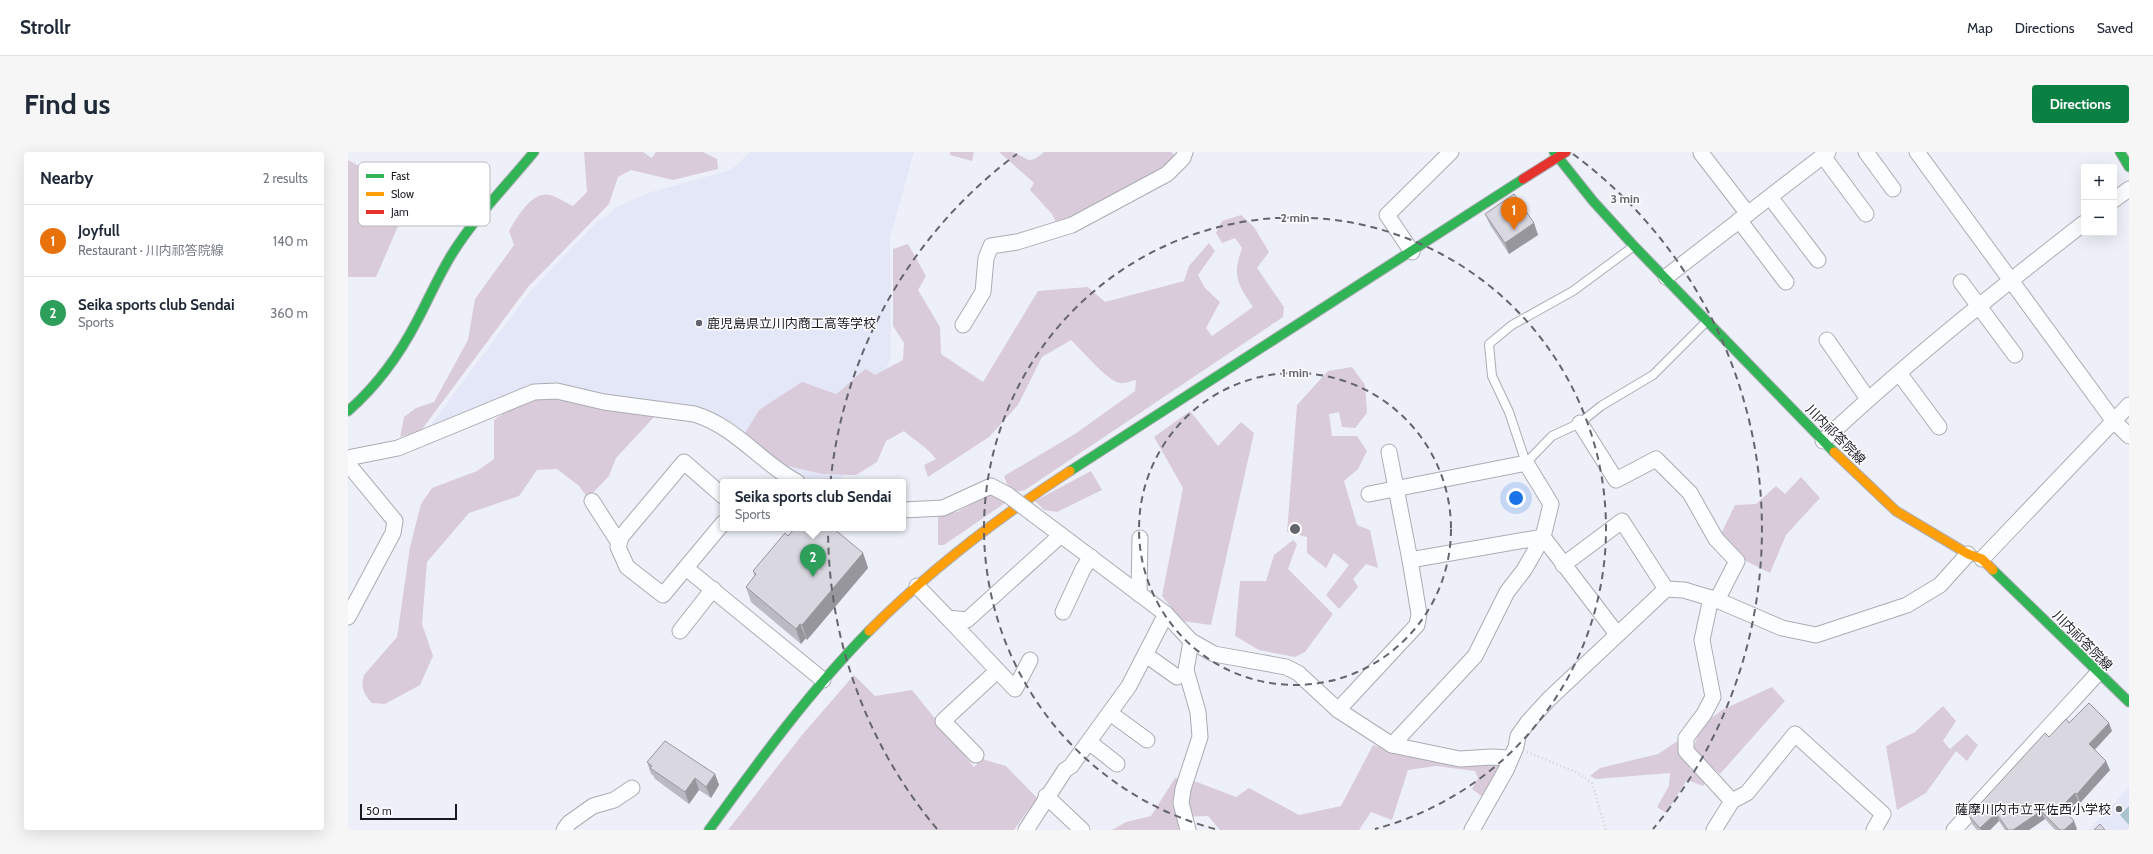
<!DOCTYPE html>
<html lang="en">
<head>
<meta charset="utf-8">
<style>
	body { margin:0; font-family:Cabin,"Noto Sans JP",sans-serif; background:#f6f6f7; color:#1f2937 }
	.controls { position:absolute; right:12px; top:12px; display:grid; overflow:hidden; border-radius:4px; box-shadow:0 4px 16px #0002 }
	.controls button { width:36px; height:36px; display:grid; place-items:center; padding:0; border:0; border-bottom:1px solid #e0e1e3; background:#fff; color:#1f2937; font:20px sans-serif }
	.scale { position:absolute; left:12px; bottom:10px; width:97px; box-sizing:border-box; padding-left:4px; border:2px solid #191a20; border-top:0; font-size:11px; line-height:14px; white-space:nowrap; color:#191a20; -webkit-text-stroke:3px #fff; paint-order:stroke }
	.you { position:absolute; left:1168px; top:346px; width:14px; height:14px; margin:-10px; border:3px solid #fff; border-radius:50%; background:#1a73e8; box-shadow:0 0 0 6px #1a73e833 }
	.badge { display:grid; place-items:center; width:26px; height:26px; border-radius:50%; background:#0b8043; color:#fff; font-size:13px; font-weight:700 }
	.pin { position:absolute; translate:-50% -33px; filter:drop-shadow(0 1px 2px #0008) }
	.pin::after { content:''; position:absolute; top:21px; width:14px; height:12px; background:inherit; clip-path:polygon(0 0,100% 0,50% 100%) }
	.popup { position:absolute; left:372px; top:327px; width:186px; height:52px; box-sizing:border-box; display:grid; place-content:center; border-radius:4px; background:#fff; filter:drop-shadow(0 1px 3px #0005); font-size:13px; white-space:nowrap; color:#747a83 }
	.popup b { font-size:15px; color:#1f2937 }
	.popup::after { content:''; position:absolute; left:50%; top:100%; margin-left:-8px; border:8px solid transparent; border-top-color:#fff }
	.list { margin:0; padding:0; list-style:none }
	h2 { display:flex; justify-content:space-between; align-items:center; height:52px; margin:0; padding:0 16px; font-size:17px }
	h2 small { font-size:13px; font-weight:400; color:#747a83 }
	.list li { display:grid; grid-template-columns:26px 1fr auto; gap:12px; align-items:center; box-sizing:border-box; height:72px; padding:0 16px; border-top:1px solid #e0e1e3 }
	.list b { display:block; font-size:15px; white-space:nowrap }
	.list p { margin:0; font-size:13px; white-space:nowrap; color:#747a83 }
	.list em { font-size:13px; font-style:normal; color:#747a83 }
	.map { position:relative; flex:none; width:1781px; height:678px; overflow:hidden; border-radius:4px }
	header { display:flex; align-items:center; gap:24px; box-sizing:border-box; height:56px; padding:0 20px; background:#fff; border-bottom:1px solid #e0e1e3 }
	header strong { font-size:19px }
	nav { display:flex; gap:22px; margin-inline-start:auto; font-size:14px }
	.intro { display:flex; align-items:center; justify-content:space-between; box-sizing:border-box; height:96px; padding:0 24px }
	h1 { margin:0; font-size:28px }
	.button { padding:10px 18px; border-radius:4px; background:#0b8043; color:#fff; font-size:14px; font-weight:700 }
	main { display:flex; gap:24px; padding:0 24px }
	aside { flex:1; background:#fff; border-radius:4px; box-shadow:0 4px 16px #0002 }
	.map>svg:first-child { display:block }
	.built { fill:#e4e7f8 }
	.forest { fill:#dacbda }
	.water { fill:#aac4cd }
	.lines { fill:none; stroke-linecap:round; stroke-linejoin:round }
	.lane-casing { stroke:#abacb3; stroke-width:10 }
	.street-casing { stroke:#abacb3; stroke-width:17 }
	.fast-casing { stroke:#abacb3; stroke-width:11 }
	.slow-casing { stroke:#abacb3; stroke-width:11 }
	.jam-casing { stroke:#abacb3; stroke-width:11 }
	.path { stroke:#cfd0d4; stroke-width:2.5; stroke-dasharray:1 3; stroke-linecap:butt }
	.lane { stroke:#fcfdfe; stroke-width:8 }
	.street { stroke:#fcfdfe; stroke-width:15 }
	.fast { stroke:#30b455; stroke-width:9 }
	.slow { stroke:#ff9f0a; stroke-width:9 }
	.jam { stroke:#e5322d; stroke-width:9 }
	.street-bridge-casing { stroke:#abacb3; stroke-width:17; stroke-linecap:butt }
	.street-bridge { stroke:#fcfdfe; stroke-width:15 }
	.wall { fill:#bbb9c1 }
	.shaded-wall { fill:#98969d }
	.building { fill:#d9d7e0; stroke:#98969d }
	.ring { fill:none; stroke:#64656c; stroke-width:2; stroke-dasharray:7 5 }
	.poi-dot { fill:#64656c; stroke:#fff; stroke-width:1.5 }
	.labels { text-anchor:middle; stroke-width:3; stroke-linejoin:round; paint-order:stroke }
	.poi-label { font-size:13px; fill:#191a20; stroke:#fff; text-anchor:start }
	.street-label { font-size:13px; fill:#191a20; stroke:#fff }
	.key { fill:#fff; stroke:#bababc; stroke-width:1 }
	.key-label { font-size:11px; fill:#191a20 }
	.centre { fill:#64656c; stroke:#fff; stroke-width:2 }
	.ring-label { font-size:12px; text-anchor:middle; font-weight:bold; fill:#64656c; stroke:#fff; stroke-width:3; stroke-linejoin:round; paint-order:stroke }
</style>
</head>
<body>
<header>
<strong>Strollr</strong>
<nav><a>Map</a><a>Directions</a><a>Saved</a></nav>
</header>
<div class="intro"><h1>Find us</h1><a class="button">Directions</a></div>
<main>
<aside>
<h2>Nearby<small>2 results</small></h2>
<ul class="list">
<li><span class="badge" style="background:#e8710a">1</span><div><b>Joyfull</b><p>Restaurant · 川内祁答院線</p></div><em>140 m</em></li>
<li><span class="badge" style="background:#2e9e5b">2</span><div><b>Seika sports club Sendai</b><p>Sports</p></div><em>360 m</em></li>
</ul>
</aside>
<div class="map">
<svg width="1781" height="678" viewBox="0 0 1781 678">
	<rect width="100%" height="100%" fill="#eef0f9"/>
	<!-- built -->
	<g class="built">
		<polygon points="402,0 566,0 542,86 543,205 493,330 458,330 441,320 385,276 212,236 77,281 184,137 249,70 264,60 266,56 303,40 383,18"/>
		<polygon points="1781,635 1781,678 1741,678"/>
	</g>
	<!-- forest -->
	<g class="forest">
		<path d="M 236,0 L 295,0 L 304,6 L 308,0 L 355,0 L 369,7 L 370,17 L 325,28 L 283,18 L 270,25 L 261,52 L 180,135 L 72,280 L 52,285 L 56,265 L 68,256 L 86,250 L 120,188 L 127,147 L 166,93 L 161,79 C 169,66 183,39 202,43 C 210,45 218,51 225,54 L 239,40 Z"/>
		<polygon points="602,0 626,0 624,9 602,3"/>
		<path d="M 651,0 C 655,0 660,0 664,0 C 681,5 679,15 696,0 L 823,0 L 828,4 L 819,14 L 727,66 L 709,72 L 704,62 L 682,38 L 686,31 Z"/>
		<polygon points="0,8 24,21 38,45 30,60 51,72 28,125 0,125"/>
		<path d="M 893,63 L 906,75 L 921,100 L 909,116 L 936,155 L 935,165 L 677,338 L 667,340 L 659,332 L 656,324 L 727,282 L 787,239 L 788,228 C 783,229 776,232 772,231 C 759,229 734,198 723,188 L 694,205 L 670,253 L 641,285 L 580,325 L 576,313 L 588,307 C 579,295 567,289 556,279 L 538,289 L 529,310 L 508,323 L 474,322 L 440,314 L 396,283 L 411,258 L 454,230 L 488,242 C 499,234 507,224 518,217 L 527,223 L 555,208 L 556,191 L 545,174 L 545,97 L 560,92 L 578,124 L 570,138 L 592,175 L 593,202 L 635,230 L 690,139 L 740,135 L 757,150 L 836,129 L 841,114 L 861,91 L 867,99 L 850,123 L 857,136 L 872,150 L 858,176 L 864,184 L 905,155 C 889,131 884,124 894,96 L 887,86 L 874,91 L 868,81 L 874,69 Z"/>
		<polygon points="1004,215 1017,233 1019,261 1007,276 994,275 991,260 981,262 984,284 1009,284 1019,299 1010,317 996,329 1009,373 1022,378 1030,416 1018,412 1005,427 1010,435 991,457 978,443 1001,413 986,401 978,416 959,401 959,385 939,380 949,253 980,219"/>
		<path d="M 197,244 L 308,263 L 268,306 L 261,324 L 240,346 L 231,334 L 209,317 L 189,318 L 171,344 L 121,361 L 79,410 L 74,472 L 85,504 L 72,533 L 37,552 L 24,551 C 16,543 12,535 16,523 L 49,485 L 62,395 L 73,352 L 84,336 L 129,319 L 146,307 L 146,268 L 172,250 Z"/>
		<polygon points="842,259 870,294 893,270 906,281 863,473 834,469 814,444 835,336 806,285"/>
		<polygon points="743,319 754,338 709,360 696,358 687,349"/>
		<polygon points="1453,325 1472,346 1438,383 1422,421 1398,409 1373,382 1387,353 1408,352 1428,334 1437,342"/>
		<polygon points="644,341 657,351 596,393 590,393 590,362 609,360"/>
		<polygon points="945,388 949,392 940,417 985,462 957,500 947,505 911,498 887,484 892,429 918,429 926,403"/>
		<polygon points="506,523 527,544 564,538 626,615 634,607 658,614 689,646 666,678 380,678 454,583"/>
		<polygon points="1424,535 1437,549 1372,622 1351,605 1346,595 1353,574 1374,558"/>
		<polygon points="1595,554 1608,569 1595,589 1602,597 1619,582 1630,593 1619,609 1608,599 1578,641 1549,658 1538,594 1567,580"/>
		<polygon points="1331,588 1342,617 1358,629 1355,634 1339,628 1318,661 1309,655 1321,634 1322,621 1248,627 1242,624 1252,616 1310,602"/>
		<path d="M 1025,593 C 1070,609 1107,612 1155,612 L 1135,645 L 1124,637 L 1130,626 L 1127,619 L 1088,614 L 1060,618 L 1044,668 L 1023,660 L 1011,678 L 872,678 L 860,664 L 831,665 L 833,678 L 764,678 L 778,670 L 803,664 L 827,626 L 849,630 L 888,645 L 901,636 L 951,663 L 993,654 Z"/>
	</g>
	<!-- water -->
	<polygon class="water" points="1781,654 1781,673 1772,663"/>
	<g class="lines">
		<!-- lane casing -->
		<g class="lane-casing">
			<polyline id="lane" points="1286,94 1225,139 1164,173 1141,192 1144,224 1161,260 1178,311 1204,284 1232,271 1253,254 1305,223 1358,170"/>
		</g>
		<!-- street casing -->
		<g class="street-casing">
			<g id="street">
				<polyline points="1518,0 1545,37"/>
				<polyline points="1569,0 1765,268 1781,284"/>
				<polyline points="1353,1 1400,62"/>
				<polyline points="1475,4 1518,62"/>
				<polyline points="1422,45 1470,108"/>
				<polyline points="1766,48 1781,37"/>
				<polyline points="1391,68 1438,130"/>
				<polyline points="1064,100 1039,63 1103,0"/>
				<polyline points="1318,125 1480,0"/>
				<polyline points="1613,130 1667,203"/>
				<polyline points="615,173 635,140 638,106 643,94 669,90 724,73 819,22 835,6 837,0"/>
				<polyline points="1479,188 1520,247"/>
				<polyline points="1551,221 1591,275"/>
				<polyline points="1232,271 1268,328 1308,307 1342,341 1368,387 1389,409 1369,448"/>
				<path d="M 1475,289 C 1558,211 1646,141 1736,71"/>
				<path d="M 0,306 L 50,296 L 186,240 L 209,239 L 256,250 L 346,262 C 387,274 412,310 449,330"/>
				<polyline points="0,312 47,369 45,381 0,465"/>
				<polyline points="1021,342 1178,311 1203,352 1195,385 1062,408 1041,300"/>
				<polyline points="375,344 336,310 273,385 270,395 279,415 315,443 375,371"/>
				<polyline points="244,349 271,391"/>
				<polyline points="555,358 595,356 643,334 660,343"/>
				<polyline points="685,362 818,462 843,489 866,502 938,515 950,521 990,558 1044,593 1112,607 1143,605 1162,606"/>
				<polyline points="1634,407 1781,253"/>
				<polyline points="1215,413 1274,369 1318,437"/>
				<polyline points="338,416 475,528"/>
				<polyline points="569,434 600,466 619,468 713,383"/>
				<polyline points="791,442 792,386"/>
				<polyline points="1363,446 1354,488 1365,545 1356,562 1338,586 1338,599 1384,649"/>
				<polyline points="715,460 735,417 743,405"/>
				<polyline points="600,466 667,537 682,508"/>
				<polyline points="332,479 365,437"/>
				<polyline points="798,503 829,525"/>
				<polyline points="990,558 1069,473 1071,462 1062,408"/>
				<polyline points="762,561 799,588"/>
				<polyline points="741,590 769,612"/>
				<polyline points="1044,593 1127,504 1159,440 1176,418 1195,385 1269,482"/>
				<polyline points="628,603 595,569 649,519"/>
				<polyline points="698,644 734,678"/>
				<polyline points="216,678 221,671 245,654 266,648 284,636"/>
				<polyline points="678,678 717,618 723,614 781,534 818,462"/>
				<polyline points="840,678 833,651 835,637 852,585 850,560 838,518 843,489"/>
				<polyline points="1124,678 1158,618 1168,595 1170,584 1180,570 1201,547 1318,437 1336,438 1369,448 1434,476 1468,483 1559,453 1592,433 1620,402"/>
				<polyline points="1366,678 1384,649 1399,641 1447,582 1535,662 1526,678"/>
				<polyline points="1606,678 1750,521"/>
			</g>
		</g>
		<!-- fast casing -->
		<g class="fast-casing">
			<g id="fast">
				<polyline points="1206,0 1245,49 1286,94 1486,300"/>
				<polyline points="1772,0 1781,15"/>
				<path d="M 0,259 C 30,233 52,202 70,167 C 81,146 91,123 104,102 C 127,65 158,34 186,0"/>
				<polyline points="722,319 1175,27"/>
				<polyline points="1645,418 1781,550"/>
				<path d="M 361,678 C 411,609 461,540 521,479"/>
			</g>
		</g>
		<!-- slow casing -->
		<g class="slow-casing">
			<g id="slow">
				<polyline points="1486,300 1548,359 1620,402 1634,407 1645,418"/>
				<path d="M 521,479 C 581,419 651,365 722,319"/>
			</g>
		</g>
		<!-- jam casing -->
		<g class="jam-casing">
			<polyline id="jam" points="1175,27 1218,0"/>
		</g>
		<!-- path -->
		<polyline class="path" points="1179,600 1228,620 1244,631 1258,678"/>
		<!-- lane -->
		<use href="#lane" class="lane"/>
		<!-- street -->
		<use href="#street" class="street"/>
		<!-- fast -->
		<use href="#fast" class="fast"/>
		<!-- slow -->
		<use href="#slow" class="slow"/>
		<!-- jam -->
		<use href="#jam" class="jam"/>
		<!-- street-bridge casing -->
		<g class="street-bridge-casing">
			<polyline id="street-bridge" points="660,343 685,362"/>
		</g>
		<!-- street-bridge -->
		<use href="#street-bridge" class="street-bridge"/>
	</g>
	<!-- wall -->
	<g class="wall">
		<polygon points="1137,62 1186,71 1190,83 1161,102 1142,73"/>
		<polygon points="440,384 515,401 520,416 459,488 458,486 453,492 403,450 398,435 407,425 405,419"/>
		<polygon points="1721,571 1764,579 1747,598 1762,618 1732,651 1730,649 1718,661 1729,677 1728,678 1707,678 1697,667 1681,678 1657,678 1651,669 1642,678 1629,678 1624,672 1621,664 1701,585"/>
		<polygon points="299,610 367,622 371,633 363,646 351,638 341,652 307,627 305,623 303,622"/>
	</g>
	<!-- shaded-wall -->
	<g class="shaded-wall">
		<polygon points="1186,71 1190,83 1161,102 1157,91"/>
		<polygon points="515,401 520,416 459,488 454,473"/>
		<polygon points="452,472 458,486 453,492 448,477"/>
		<polygon points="1761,571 1764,579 1744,600 1741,592"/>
		<polygon points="1758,609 1762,618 1732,651 1729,642"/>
		<polygon points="367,622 371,633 363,646 358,635"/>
		<polygon points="347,626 351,638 341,652 337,640"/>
		<polygon points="1727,641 1730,649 1716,663 1713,655"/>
		<polygon points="1693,659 1697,667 1681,678 1665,678"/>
		<polygon points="1648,661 1651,669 1642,678 1633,678 1632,676"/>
		<polygon points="1726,669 1729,677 1728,678 1716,678"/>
	</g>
	<!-- building -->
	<g class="building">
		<polygon points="1166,42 1186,71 1157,91 1137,62"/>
		<polygon points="447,376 485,376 515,401 454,473 452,472 448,477 398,435 408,422 405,419 437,381 440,384"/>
		<polygon points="1741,551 1761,571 1741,592 1758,609 1729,642 1727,641 1713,655 1726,669 1716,678 1712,678 1693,659 1665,678 1660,678 1648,661 1632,676 1621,664 1697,581 1701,585 1718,567 1721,571"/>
		<polygon points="317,589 367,622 358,635 347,626 337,640 302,616 304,614 299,610"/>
		<polygon points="1752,672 1757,678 1746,678"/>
	</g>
	<!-- distance rings -->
	<g class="ring">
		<circle cx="947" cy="377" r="156"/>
		<path d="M867 677A311 311 0 1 1 1027 677"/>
		<path d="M589 677A467 467 0 0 1 669 2M1225 2A467 467 0 0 1 1305 677"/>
	</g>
	<!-- markers -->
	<g class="poi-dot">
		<circle cx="351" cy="171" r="4"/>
		<circle cx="1771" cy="657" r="4"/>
	</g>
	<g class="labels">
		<!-- poi labels -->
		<g class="poi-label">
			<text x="359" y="176">鹿児島県立川内商工高等学校</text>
			<text x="1763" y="662" text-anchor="end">薩摩川内市立平佐西小学校</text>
		</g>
		<!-- street labels -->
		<g class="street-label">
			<text transform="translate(1488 282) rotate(45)" y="5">川内祁答院線</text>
			<text transform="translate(1735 488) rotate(45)" y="5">川内祁答院線</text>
		</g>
	</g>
	<!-- legend -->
	<rect x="10" y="10" width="132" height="64" rx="6" class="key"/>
	<rect x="18" y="22" width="18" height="4" fill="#30b455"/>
	<rect x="18" y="40" width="18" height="4" fill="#ff9f0a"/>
	<rect x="18" y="58" width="18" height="4" fill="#e5322d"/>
	<g class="key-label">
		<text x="43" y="28">Fast</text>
		<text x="43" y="46">Slow</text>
		<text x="43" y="64">Jam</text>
	</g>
	<circle cx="947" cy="377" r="6" class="centre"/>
	<g class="ring-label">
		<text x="1277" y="51">3 min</text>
		<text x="947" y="70">2 min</text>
		<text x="947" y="225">1 min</text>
	</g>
</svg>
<div class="controls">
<button>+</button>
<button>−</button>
</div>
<div class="scale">50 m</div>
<div class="you"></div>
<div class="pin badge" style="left:1166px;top:78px;background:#e8710a">1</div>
<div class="pin badge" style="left:465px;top:425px;background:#2e9e5b">2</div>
<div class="popup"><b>Seika sports club Sendai</b>Sports</div>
</div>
</main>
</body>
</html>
